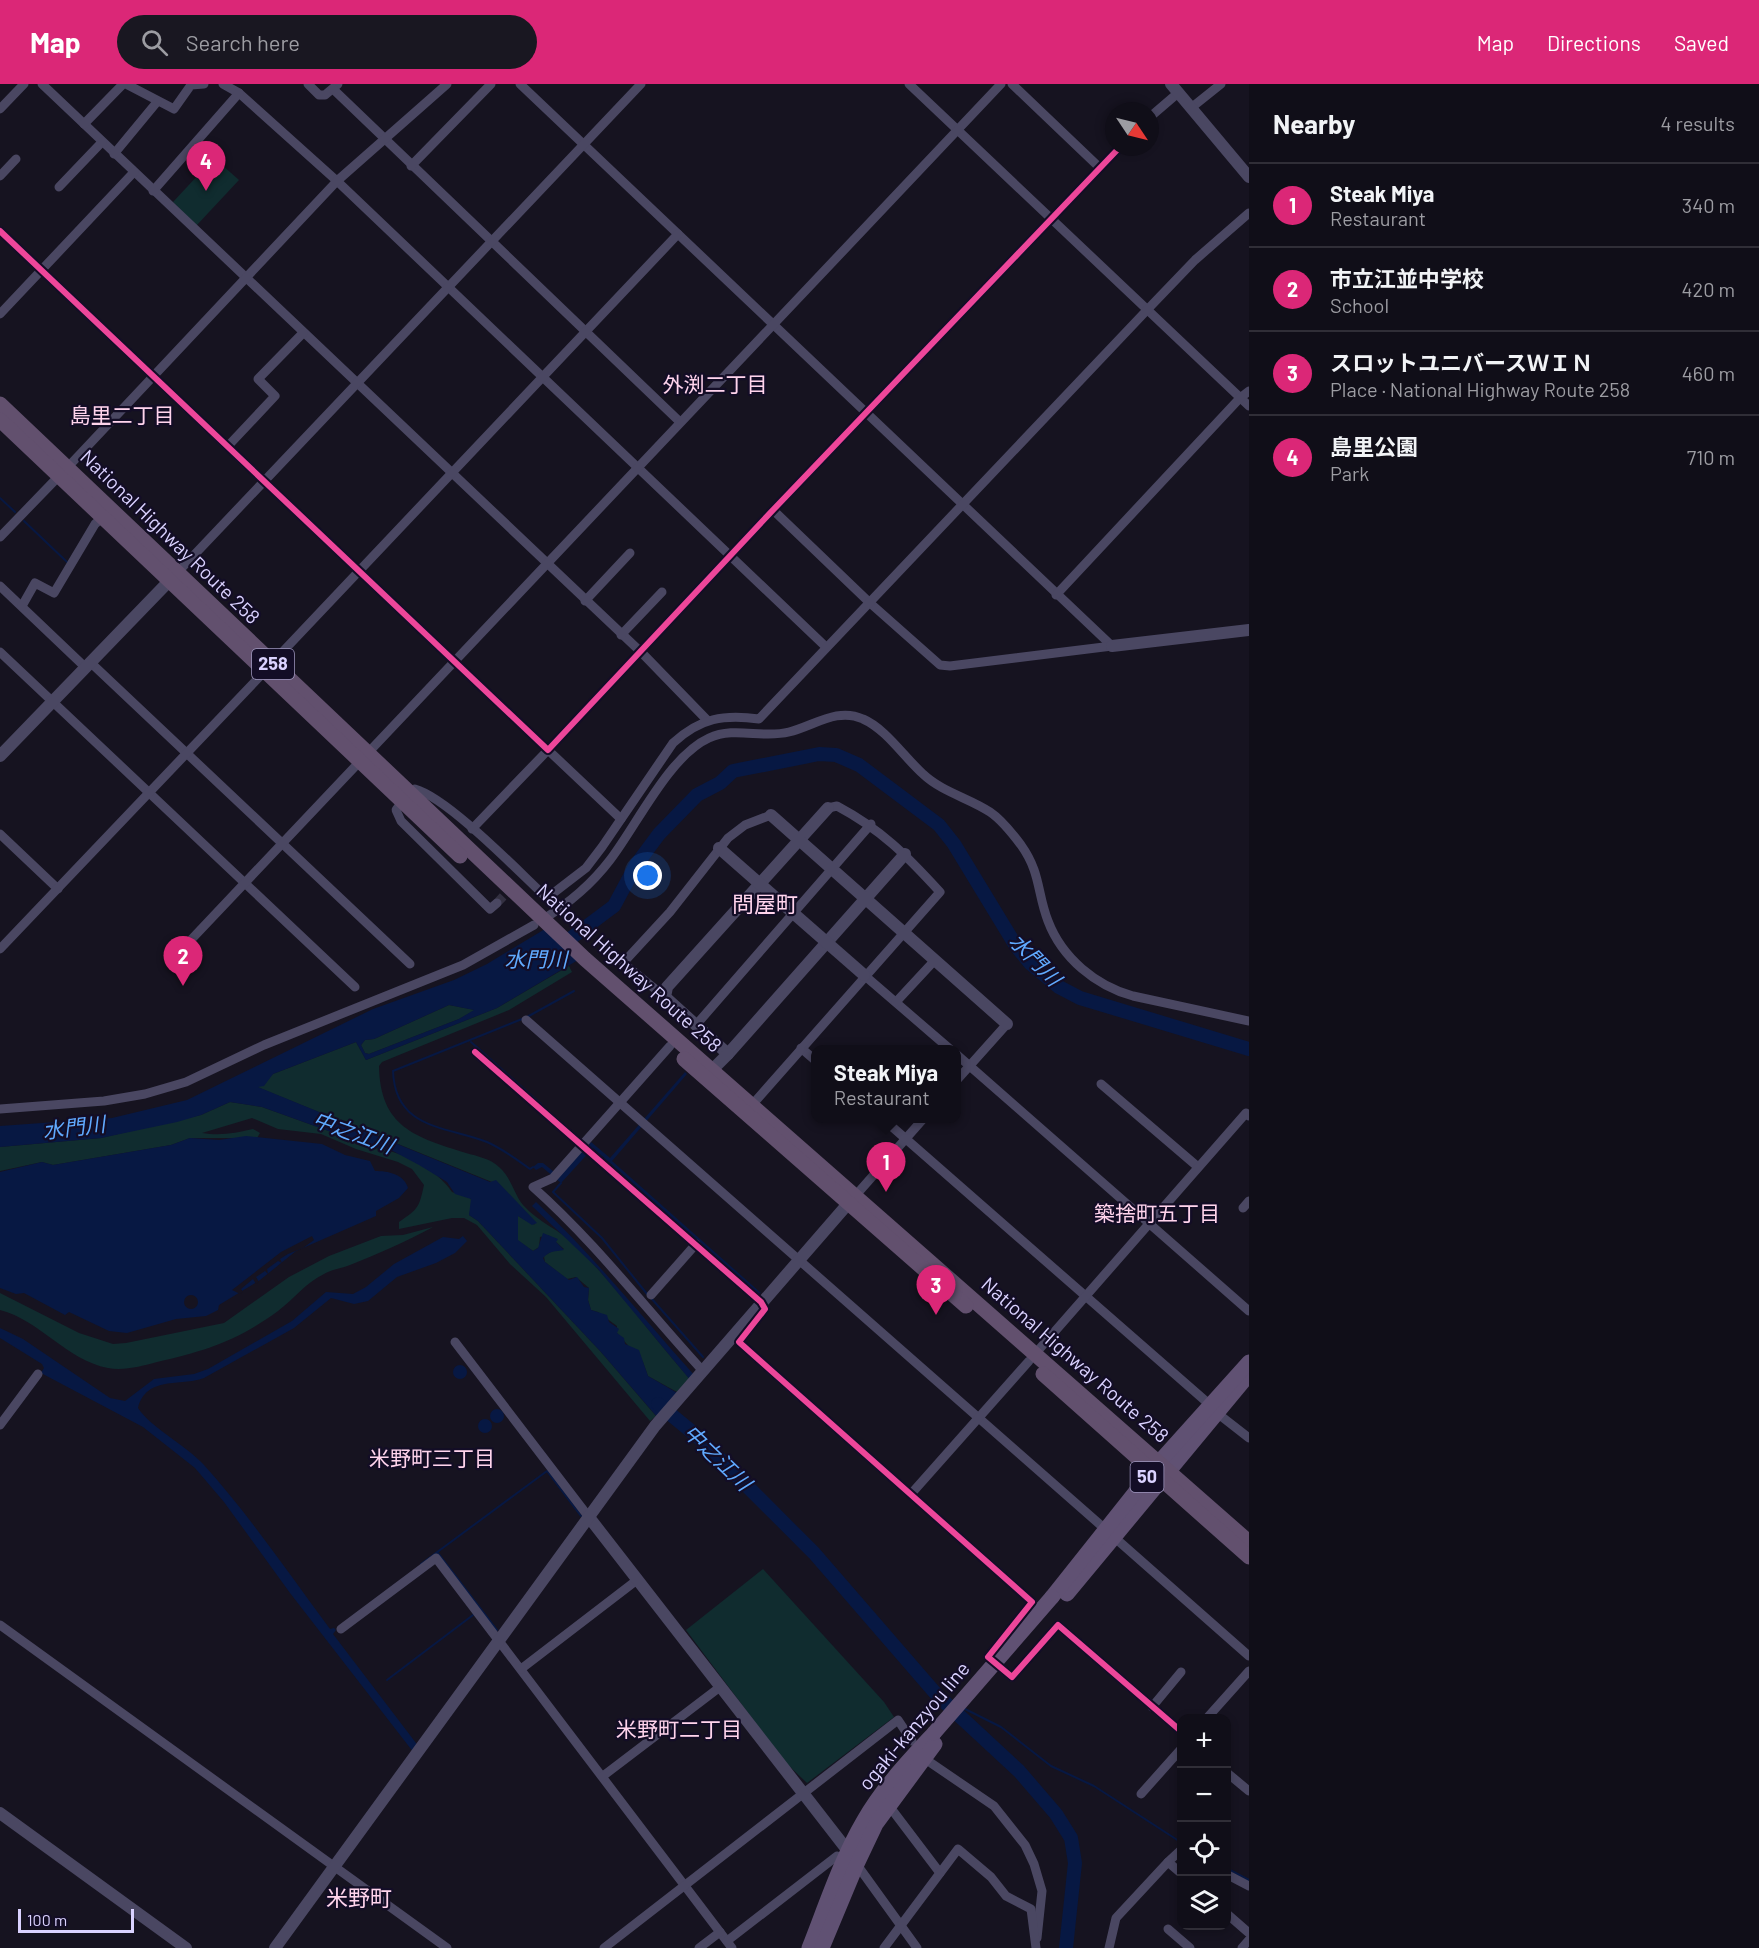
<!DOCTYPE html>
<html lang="en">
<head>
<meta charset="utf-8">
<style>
	body { margin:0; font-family:Barlow,"Noto Sans JP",sans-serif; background:#191721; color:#f1f3f6 }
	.controls { position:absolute; right:18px; bottom:18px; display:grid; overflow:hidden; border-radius:12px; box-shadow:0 3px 9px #0003 }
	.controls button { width:54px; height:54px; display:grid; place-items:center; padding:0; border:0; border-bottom:2px solid #302e37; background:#100e18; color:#f1f3f6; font:30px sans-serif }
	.compass { position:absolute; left:1105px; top:18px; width:54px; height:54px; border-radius:50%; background:#100e18; box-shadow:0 3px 9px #0003; rotate:125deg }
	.scale { position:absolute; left:18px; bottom:15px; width:116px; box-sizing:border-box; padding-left:6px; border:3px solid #dad2ff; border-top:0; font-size:16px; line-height:21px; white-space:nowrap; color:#dad2ff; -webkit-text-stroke:4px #130d26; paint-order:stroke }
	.you { position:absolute; left:648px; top:792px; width:21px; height:21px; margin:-15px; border:4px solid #fff; border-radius:50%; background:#1a73e8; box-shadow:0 0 0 9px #1a73e833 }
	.badge { display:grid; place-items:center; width:39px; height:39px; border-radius:50%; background:#db2777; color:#fff; font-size:20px; font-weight:700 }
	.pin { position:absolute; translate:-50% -50px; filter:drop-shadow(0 2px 3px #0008) }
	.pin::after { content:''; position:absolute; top:32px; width:21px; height:18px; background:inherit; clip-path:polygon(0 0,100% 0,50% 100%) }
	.popup { position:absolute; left:811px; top:961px; width:150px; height:78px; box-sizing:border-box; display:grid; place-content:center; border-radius:12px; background:#100e18; filter:drop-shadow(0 2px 4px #0005); font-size:20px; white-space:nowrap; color:#9c9ca2 }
	.popup b { font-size:22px; color:#f1f3f6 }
	.popup::after { content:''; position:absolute; left:50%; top:100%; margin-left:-12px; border:12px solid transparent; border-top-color:#100e18 }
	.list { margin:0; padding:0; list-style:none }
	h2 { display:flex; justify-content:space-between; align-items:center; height:78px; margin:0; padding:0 24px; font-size:26px }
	h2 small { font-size:20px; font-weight:400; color:#9c9ca2 }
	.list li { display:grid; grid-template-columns:39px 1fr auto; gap:18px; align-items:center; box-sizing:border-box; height:84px; padding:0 24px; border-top:2px solid #302e37 }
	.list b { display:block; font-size:22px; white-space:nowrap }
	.list p { margin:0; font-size:20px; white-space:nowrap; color:#9c9ca2 }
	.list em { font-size:20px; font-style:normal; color:#9c9ca2 }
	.icon { flex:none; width:33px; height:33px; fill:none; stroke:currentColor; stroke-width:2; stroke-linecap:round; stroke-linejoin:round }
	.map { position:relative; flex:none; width:1249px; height:1864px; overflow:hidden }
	header { display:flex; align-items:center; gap:36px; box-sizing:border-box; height:84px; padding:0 30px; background:#db2777; color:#fff }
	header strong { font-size:28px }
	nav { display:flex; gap:33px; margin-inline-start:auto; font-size:21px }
	.search { width:420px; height:54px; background:#191721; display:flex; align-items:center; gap:15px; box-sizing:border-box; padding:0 21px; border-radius:33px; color:#9c9ca2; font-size:22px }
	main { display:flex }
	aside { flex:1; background:#100e18 }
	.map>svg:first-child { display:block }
	.green { fill:#102c2f }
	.water { fill:#071843; fill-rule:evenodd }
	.pier { fill:#161320 }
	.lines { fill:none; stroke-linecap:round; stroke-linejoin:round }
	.stream { stroke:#071843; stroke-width:2 }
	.river { stroke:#071843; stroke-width:14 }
	.minor-tunnel { stroke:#333041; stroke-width:9; stroke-dasharray:9 4.5; stroke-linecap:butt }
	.minor { stroke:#4a4762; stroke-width:9 }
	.tertiary { stroke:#4a4762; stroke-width:12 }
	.primary { stroke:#605173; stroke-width:15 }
	.trunk { stroke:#62506e; stroke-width:15 }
	.primary-bridge { stroke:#605173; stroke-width:15 }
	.cycleway-casing { stroke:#130d26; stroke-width:10 }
	.cycleway { stroke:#ed469a; stroke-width:6 }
	.labels { text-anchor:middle; stroke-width:4.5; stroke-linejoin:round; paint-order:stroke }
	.shield { fill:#130d26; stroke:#9e97be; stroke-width:1.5 }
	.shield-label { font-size:18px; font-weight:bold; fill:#dad2ff }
	.street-label { font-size:20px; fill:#dad2ff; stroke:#130d26 }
	.neighbourhood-label { font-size:21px; fill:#ffd4ec; stroke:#130d26 }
	.water-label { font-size:21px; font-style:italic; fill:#60aaff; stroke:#130d26 }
	.quarter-label { font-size:22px; fill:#ffd4ec; stroke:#130d26 }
</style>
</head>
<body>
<header>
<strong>Map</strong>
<div class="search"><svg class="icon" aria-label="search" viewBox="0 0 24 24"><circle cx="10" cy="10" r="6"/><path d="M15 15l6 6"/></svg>Search here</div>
<nav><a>Map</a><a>Directions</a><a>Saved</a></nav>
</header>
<main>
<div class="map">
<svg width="1249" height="1864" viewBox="0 0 1249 1864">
	<rect width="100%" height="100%" fill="#161320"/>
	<!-- green -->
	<g class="green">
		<polygon points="214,74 239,96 196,142 173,118"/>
		<path d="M 569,882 L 572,888 L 509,926 L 382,978 L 379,982 C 380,1043 415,1053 466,1069 C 477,1072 491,1075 499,1083 C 511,1093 514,1110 523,1121 C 539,1139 559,1145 576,1162 C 617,1203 651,1251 689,1294 L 677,1308 L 648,1292 L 643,1278 L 617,1249 L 617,1242 L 598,1228 L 591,1226 L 588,1216 L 589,1204 L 576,1193 L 567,1195 L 545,1178 L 544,1172 L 554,1166 L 564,1165 L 548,1151 L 540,1153 L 539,1163 L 533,1167 L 517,1156 L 518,1132 L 535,1141 L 492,1098 L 257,1003 L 273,990 L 356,958 L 366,976 L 497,924 Z"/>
		<polygon points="449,921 475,926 459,935 369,970 365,969 361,961 365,956 374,955"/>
		<path d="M 230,1018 L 262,1023 L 376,1064 C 402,1068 437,1085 452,1108 L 469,1113 L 473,1118 L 469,1131 L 478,1137 L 601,1268 L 656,1332 L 650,1337 L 546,1213 L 510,1180 L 477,1141 L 464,1134 L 452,1134 L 399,1145 L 399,1138 C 418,1125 419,1124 424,1101 L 412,1085 L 398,1078 L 356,1065 L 321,1050 L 278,1045 L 252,1034 L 202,1049 C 221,1052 235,1049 253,1045 L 260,1049 L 257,1054 L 190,1054 L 171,1061 L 53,1081 L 42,1078 L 0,1087 L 0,1063 L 101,1054 L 201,1031 Z"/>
		<path d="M 433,1143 C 405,1158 378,1170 350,1181 C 341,1185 332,1185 324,1190 C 305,1199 294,1215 278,1227 C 237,1257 205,1267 157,1278 C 142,1282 124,1287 108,1284 C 66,1276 40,1236 0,1226 L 0,1209 L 79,1249 L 113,1260 L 126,1259 L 224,1239 L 289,1193 L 329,1172 L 381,1152 L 403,1151 Z"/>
		<polygon points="763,1485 884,1618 894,1633 807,1699 785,1678 686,1546"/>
	</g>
	<!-- water -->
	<g class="water">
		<path d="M 545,845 L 578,876 L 497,924 L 366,976 L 356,958 L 273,990 L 264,1002 L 258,1003 L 490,1098 L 496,1096 L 537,1139 L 532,1141 L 518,1132 L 518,1156 L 533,1167 L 538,1164 L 543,1149 L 558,1155 L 556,1158 L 564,1166 C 555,1168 550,1166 543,1174 L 545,1178 L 569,1196 L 577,1193 L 584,1203 L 589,1204 L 588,1216 L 591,1226 L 607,1231 L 609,1238 L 619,1245 L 617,1249 L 624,1254 L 625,1260 L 639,1266 L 648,1292 L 679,1310 L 658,1334 L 601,1268 L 478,1137 L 469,1131 L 471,1115 L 455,1110 L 447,1098 L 419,1081 L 391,1066 L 376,1064 L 262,1023 L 230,1018 L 201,1031 L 177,1038 L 101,1054 L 0,1063 L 0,1042 L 112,1034 L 187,1016 L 373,925 L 454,896 L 487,880 ZM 449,921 L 474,926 L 459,935 L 369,970 L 365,969 L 361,961 L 365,956 L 374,955 Z"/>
		<polygon points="685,988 687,990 612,1077 761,1209 758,1210 593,1064 561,1099 542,1083 536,1086 533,1083 538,1079 543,1079 559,1092 591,1058 610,1074"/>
		<path d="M 246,1052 L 322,1060 L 345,1071 L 370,1077 L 375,1087 C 388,1087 404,1090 408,1104 L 399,1114 L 376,1127 L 376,1132 L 296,1167 L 260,1196 L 219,1221 L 218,1226 L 206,1232 L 176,1235 L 127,1249 L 109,1247 L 69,1228 L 65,1231 L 24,1209 L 16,1210 L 0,1204 L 0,1088 L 42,1078 L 53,1081 L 171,1061 L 190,1054 L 219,1056 Z"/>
		<path d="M 536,1118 C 594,1172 642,1233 695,1292 L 691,1297 L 598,1185 L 532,1122 Z"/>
		<path d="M 463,1152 L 467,1157 L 455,1169 L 436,1179 L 397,1193 L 368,1217 L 354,1220 L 331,1214 L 294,1244 L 204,1294 C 180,1303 147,1291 138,1324 C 151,1344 186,1361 204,1381 C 250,1432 289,1490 330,1545 L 334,1544 L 336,1546 L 333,1550 L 419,1663 L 414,1669 L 290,1509 L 224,1418 L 195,1384 L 143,1343 L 41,1289 L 44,1284 L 42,1280 L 0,1254 L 0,1244 L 23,1255 L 110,1314 L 125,1317 L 154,1295 L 194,1290 L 208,1285 L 292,1237 L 326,1208 L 353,1210 L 366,1203 L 394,1180 L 443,1153 L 459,1155 Z"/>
		<circle cx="460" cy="1288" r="7"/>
		<circle cx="497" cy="1332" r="7"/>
		<circle cx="485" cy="1342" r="7"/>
	</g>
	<!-- pier -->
	<g class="pier">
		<polygon points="312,1152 314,1156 303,1164 288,1170 280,1175 282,1179 278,1177 267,1185 268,1190 265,1187 256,1193 259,1198 256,1200 253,1195 241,1205 243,1208 240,1210 232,1206 281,1168"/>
		<circle cx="191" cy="1218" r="7"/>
	</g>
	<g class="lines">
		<!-- stream -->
		<g class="stream">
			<polyline points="0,414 15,428"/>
			<polyline points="24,437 67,478"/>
			<polyline points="527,933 574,907"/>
			<path d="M 522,935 L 393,987 C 395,1045 445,1042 487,1058 C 503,1065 516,1075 530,1085 L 533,1083"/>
			<polyline points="471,958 541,1020"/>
			<polyline points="561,1099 553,1108 602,1154 647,1210"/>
			<polyline points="651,1214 703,1273"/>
			<polyline points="438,1469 497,1546"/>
			<polyline points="421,1480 547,1387 581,1432"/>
			<polyline points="387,1596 473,1531"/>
			<polyline points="937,1611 952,1619"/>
			<polyline points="963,1624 1001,1643 1051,1682 1094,1702 1182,1759"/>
			<polyline points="1226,1784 1249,1796"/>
		</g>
		<!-- river -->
		<g class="river">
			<polyline points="559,863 614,822 636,781 659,750 697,711 720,699 733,687 819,670 836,671 859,681 939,741 954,760 1016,862 1030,879 1059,903 1080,914 1249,965"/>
			<polyline points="658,1320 697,1352 814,1469 937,1611 1019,1687 1056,1730 1071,1754 1075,1779 1066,1864"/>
		</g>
		<!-- minor-tunnel -->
		<polyline class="minor-tunnel" points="497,819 513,802"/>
		<!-- minor -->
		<g class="minor">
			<polyline points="42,0 642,569 707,636"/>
			<polyline points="126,0 174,25 191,1 204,0"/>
			<polyline points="223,0 239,9 337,97 826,563"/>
			<polyline points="308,0 319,11 325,11 338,0"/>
			<polyline points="520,0 1112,562"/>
			<polyline points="909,0 1249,322"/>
			<polyline points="1012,0 1100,84"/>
			<polyline points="333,5 680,338"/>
			<polyline points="1191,24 1221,0"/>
			<polyline points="0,25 24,0"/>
			<polyline points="1150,33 1178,9"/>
			<polyline points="84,40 123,0"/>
			<polyline points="114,70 157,18"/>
			<polyline points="411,82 491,0"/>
			<polyline points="0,92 16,75"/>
			<polyline points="59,103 102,58"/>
			<polyline points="153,107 239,9"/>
			<polyline points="0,147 548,666 773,426 1120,63"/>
			<polyline points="0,230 134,88"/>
			<polyline points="228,362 275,312 258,295 303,249"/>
			<polyline points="67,384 337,97 447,0"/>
			<polyline points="773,426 870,519 940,581 950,582 1112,562"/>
			<polyline points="0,453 59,392"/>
			<polyline points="177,489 641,0"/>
			<polyline points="0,502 85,583"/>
			<polyline points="1056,511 1240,314 1249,307"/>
			<polyline points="585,517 630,469"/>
			<polyline points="22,522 35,499 54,509 95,440 103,433"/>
			<polyline points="621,551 662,508"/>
			<polyline points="0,568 355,903"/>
			<polyline points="90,578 410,880"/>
			<polyline points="272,579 678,150"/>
			<path d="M 410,710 L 415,705 C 448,714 519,788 547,814 L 586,784 L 602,763 L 673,659 C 700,634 724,630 759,635 L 1147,226 L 1195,176 L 1249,129"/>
			<polyline points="402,718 396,726 401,737 490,825 497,819"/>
			<polyline points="472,745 548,666 621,735"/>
			<polyline points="0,750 58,805"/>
			<path d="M 542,836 C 568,820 591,801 610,776 C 637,741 669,672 709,654 C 735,642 762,655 789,648 C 814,642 837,623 863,635 C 886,645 904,673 923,690 C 942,708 969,714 990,728 C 1002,736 1012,749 1021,761 C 1041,789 1037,809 1048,837 C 1062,874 1096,902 1133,912 L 1249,937"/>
			<polyline points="192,863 188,859 1001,0"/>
			<polyline points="0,865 265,587"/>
			<polyline points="864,891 951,966"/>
			<polyline points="665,913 623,879 670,828 728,754 745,741 771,731"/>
			<polyline points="896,918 935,876"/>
			<polyline points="526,936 1105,1445"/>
			<polyline points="696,941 871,740"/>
			<path d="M 670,962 L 553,1094 L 533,1103 C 595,1158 646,1225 702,1286"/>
			<polyline points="801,964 816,977"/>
			<polyline points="475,968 761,1218 765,1225 739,1258 1032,1518 988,1573 1012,1593 1058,1541 1182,1648"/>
			<polyline points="956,970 1249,1227"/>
			<polyline points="956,997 1007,940"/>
			<polyline points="1101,1000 1198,1083"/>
			<path d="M 752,1021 L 940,808 C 906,771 882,746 837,722 L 828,724"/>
			<polyline points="0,1025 104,1017 145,1010 186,998 264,961 463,881 534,841"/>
			<polyline points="882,1034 1209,1320"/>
			<polyline points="856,1111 924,1034"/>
			<polyline points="1243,1124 1249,1117"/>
			<polyline points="651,1211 696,1160"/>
			<polyline points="455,1258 588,1432"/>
			<polyline points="1035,1270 1246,1029 1249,1032"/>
			<polyline points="1217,1329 1249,1354"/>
			<polyline points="0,1341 38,1290"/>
			<polyline points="911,1410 1029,1277"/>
			<polyline points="1114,1453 1249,1572"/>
			<polyline points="0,1541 447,1864"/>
			<polyline points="341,1545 436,1474 732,1864"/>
			<polyline points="521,1585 637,1496"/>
			<polyline points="1152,1623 1181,1588"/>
			<polyline points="1207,1634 1249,1587"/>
			<polyline points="931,1679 994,1722 1025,1761 1034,1780 1042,1807 1037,1854"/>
			<polyline points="1226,1688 1249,1707"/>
			<polyline points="603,1692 720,1603"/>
			<polyline points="1141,1710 1182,1664"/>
			<polyline points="893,1727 940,1789"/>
			<polyline points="1182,1765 1168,1778 1182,1790"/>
			<polyline points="855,1778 917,1864"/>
			<polyline points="1226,1790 1249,1802"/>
			<polyline points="1226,1829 1249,1849"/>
			<polyline points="1168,1845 1190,1864"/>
			<polyline points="727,1857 837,1772"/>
			<polyline points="604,1864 898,1636 912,1657"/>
			<polyline points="699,1864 720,1848"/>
			<polyline points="884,1864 958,1765 991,1793 1006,1812 1031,1825 1036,1864"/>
			<polyline points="1109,1864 1116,1834 1168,1778"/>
			<polyline points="1242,1864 1249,1856"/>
		</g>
		<!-- tertiary -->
		<g class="tertiary">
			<polyline points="1171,0 1249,93"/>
			<polyline points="1112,562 1249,546"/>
			<polyline points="0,672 174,492"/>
			<polyline points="828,724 667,903 665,913 728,970 905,770"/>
			<polyline points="771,731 1007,940"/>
			<polyline points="719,764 864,891"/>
			<polyline points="706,992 728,970"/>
			<polyline points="588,1432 848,1767"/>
			<polyline points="0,1729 186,1864"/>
			<polyline points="275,1864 655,1342 853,1114"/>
		</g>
		<!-- primary -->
		<g class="primary">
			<polyline points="1067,1510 1247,1293"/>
			<polyline points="1052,1513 1160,1377 1249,1278"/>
			<path d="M 809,1864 C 826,1821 841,1775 864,1736 C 883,1703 909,1676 934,1649"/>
			<polyline points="822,1864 857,1780 876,1740 935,1660"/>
		</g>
		<!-- trunk -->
		<g class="trunk">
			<polyline points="0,320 585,875 1249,1458"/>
			<polyline points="0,336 460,772"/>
			<polyline points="684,975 966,1222"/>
			<polyline points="1043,1290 1249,1473"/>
		</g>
		<!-- primary-bridge -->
		<polyline class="primary-bridge" points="934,1649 1052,1513"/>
		<!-- cycleway casing -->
		<g class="cycleway-casing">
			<g id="cycleway">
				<polyline points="0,147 548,666 773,426 1120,63"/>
				<polyline points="475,968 761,1218 765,1225 739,1258 1032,1518 988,1573 1012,1593 1058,1541 1182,1648"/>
			</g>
		</g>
		<!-- cycleway -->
		<use href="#cycleway" class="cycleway"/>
	</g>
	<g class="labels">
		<!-- shield labels -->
		<g class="shield">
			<rect x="252" y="565" width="42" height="30" rx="4.5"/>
			<rect x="1130.5" y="1378" width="33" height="30" rx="4.5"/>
		</g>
		<g class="shield-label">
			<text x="273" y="586">258</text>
			<text x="1147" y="1399">50</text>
		</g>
		<!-- street labels -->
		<g class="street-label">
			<text transform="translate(170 453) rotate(44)" y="7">National Highway Route 258</text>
			<text transform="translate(629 884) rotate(42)" y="7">National Highway Route 258</text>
			<text transform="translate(1075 1276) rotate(41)" y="7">National Highway Route 258</text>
			<text transform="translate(914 1642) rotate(-50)" y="7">ogaki-kanzyou line</text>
		</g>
		<!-- neighbourhood labels -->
		<g class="neighbourhood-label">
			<text x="715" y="308">外渕二丁目</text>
			<text x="122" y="339">島里二丁目</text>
			<text x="1157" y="1137">築捨町五丁目</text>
			<text x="432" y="1382">米野町三丁目</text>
			<text x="679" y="1653">米野町二丁目</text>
		</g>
		<!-- water labels -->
		<g class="water-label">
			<text x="536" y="883">水門川</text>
			<text transform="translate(1035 876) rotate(46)" y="7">水門川</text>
			<text transform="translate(74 1044) rotate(-7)" y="7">水門川</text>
			<text transform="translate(353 1049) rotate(20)" y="7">中之江川</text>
			<text transform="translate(717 1374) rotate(44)" y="7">中之江川</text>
		</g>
		<!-- quarter labels -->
		<g class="quarter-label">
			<text x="765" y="828">問屋町</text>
			<text x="359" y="1822">米野町</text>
		</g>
	</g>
</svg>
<div class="controls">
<button>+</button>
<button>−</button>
<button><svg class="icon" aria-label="locate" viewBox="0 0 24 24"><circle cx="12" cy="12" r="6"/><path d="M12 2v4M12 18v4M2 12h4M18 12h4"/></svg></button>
<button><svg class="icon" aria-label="layers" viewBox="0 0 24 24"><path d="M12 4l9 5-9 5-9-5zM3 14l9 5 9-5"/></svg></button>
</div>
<svg class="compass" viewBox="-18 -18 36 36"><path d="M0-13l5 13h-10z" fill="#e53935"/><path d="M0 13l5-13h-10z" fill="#9c9ca2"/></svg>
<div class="scale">100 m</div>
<div class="you"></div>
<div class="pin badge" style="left:886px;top:1108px">1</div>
<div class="popup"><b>Steak Miya</b>Restaurant</div>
<div class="pin badge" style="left:183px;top:902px">2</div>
<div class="pin badge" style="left:936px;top:1231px">3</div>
<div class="pin badge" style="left:206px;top:107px">4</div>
</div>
<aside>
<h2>Nearby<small>4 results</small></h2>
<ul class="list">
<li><span class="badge">1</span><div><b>Steak Miya</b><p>Restaurant</p></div><em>340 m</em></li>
<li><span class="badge">2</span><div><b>市立江並中学校</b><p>School</p></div><em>420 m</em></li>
<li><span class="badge">3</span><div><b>スロットユニバースＷＩＮ</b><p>Place · National Highway Route 258</p></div><em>460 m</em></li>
<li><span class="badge">4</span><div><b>島里公園</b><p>Park</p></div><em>710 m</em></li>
</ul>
</aside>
</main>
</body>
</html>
